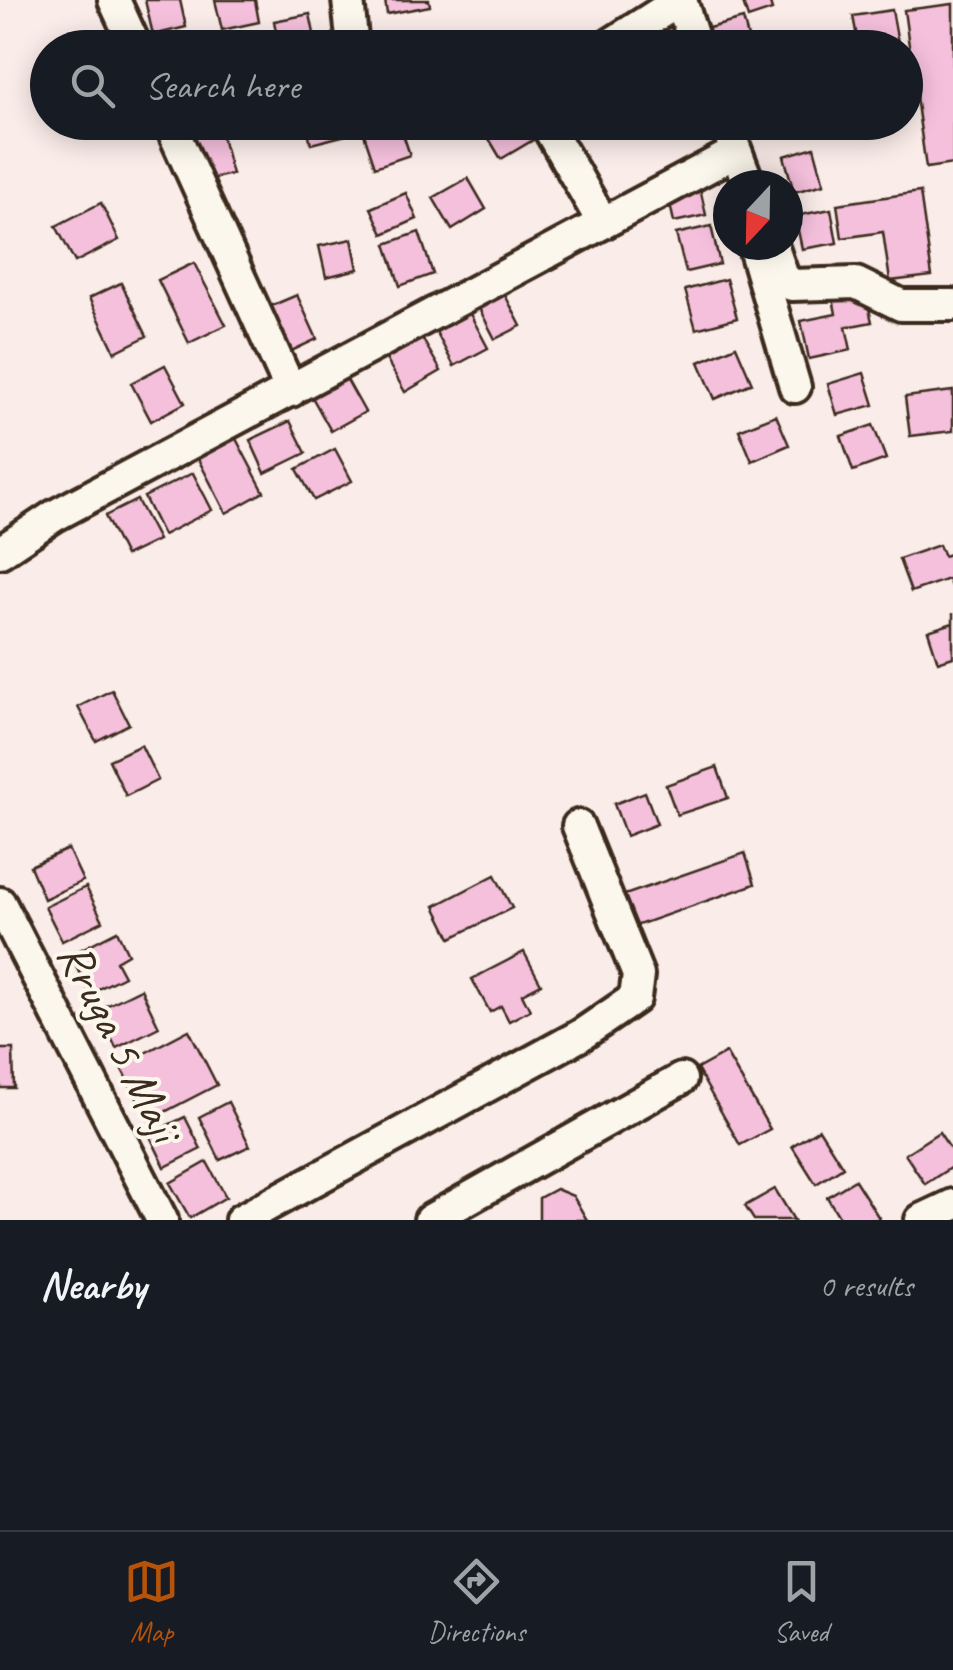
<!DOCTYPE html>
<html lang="en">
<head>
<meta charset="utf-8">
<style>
	body { margin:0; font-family:Caveat,sans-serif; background:#20242c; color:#f1f3f6 }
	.compass { position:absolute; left:713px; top:170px; width:90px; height:90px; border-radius:50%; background:#171b24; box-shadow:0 5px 25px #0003; rotate:202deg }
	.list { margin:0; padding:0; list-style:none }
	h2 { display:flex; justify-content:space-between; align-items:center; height:130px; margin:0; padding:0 40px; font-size:42px }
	h2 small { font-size:32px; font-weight:400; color:#9ea1a6 }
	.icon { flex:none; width:55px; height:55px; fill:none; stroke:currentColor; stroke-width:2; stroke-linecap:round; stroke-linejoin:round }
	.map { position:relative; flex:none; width:953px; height:1220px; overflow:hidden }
	.search { position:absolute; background:#171b24; box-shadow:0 5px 25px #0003; left:30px; right:30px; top:30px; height:110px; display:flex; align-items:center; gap:25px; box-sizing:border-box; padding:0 35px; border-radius:55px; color:#9ea1a6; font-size:38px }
	.sheet { height:310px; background:#171b24 }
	nav { display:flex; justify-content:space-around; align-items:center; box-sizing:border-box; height:140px; border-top:2px solid #363941; background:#171b24; font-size:28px; color:#9ea1a6 }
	nav a { display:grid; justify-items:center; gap:5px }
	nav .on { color:#b45309 }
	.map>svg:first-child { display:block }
	.building { fill:#f5c0dc; stroke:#3b2a1e; stroke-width:2.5 }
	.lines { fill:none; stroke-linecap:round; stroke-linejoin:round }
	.minor-casing { stroke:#3b2a1e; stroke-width:38 }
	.minor { stroke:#fbf7ec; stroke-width:30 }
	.labels { text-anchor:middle; stroke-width:8; stroke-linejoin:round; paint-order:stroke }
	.street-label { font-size:48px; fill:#3b2a1e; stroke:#fbf7ec }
</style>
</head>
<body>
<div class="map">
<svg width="953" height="1220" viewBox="0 0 953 1220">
	<rect width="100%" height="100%" fill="#faece9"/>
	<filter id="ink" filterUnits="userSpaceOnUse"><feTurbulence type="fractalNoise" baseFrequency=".01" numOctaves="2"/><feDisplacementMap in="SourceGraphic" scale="20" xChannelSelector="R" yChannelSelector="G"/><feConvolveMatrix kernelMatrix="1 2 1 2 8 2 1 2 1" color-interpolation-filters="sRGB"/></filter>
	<g filter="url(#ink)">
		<!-- building -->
		<g class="building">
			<polygon points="145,0 180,0 186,27 153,35"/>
			<polygon points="215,0 255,0 259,22 222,30"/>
			<polygon points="385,0 429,0 430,6 387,14"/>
			<polygon points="742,0 769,0 772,10 748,18"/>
			<polygon points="953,4 953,164 926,168 904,10"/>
			<polygon points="675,10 685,41 665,48 655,17"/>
			<polygon points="892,10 899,48 859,48 853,16"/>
			<polygon points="310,14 317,48 279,48 274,21"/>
			<polygon points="743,19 749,41 710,48 705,29"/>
			<polygon points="494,32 499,48 472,48 470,40"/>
			<polygon points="306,122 348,122 350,134 311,144"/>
			<polygon points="379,122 399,122 410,155 375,167 362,128"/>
			<polygon points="479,122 522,122 533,140 501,159"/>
			<polygon points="653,122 692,122 694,125 662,140"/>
			<polygon points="219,126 232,174 202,181 189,134"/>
			<polygon points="814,147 824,184 794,192 784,156"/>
			<polygon points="468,178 486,209 452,230 433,198"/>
			<polygon points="700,188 706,215 674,222 668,195"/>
			<polygon points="920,192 932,276 890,281 883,232 842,238 837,204"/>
			<polygon points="406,193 417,219 383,234 371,208"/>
			<polygon points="101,203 119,240 75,262 56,226"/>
			<polygon points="831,209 837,243 802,249 795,216"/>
			<polygon points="711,226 720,264 686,272 676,234"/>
			<polygon points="419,232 433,274 400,286 386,244"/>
			<polygon points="352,239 358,269 326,277 319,246"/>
			<polygon points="194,263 226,325 189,343 158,280"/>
			<polygon points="726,279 737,318 696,329 685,290"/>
			<polygon points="121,283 147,336 115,352 89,298"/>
			<polygon points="865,291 872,322 846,327 851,350 809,359 801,321 836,314 833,298"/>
			<polygon points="297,295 317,339 285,354 264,309"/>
			<polygon points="505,295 521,326 495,339 479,308"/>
			<polygon points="468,310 488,348 454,366 434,328"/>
			<polygon points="422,338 441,371 405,392 386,359"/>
			<polygon points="736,346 752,383 715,399 699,362"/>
			<polygon points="165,365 185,403 151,421 131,383"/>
			<polygon points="864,373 874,405 837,415 828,384"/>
			<polygon points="346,378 365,412 331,431 312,397"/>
			<polygon points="953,391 953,431 910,436 905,397"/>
			<polygon points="776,415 789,445 752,461 739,430"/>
			<polygon points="290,421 306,453 265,473 250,440"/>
			<polygon points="873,425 886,459 853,471 841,436"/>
			<polygon points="233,433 264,492 226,513 195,453"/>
			<polygon points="335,449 352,481 314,500 297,469"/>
			<polygon points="193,473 212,510 163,535 144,497"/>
			<polygon points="137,500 158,540 125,556 105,516"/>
			<polygon points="939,545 944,556 953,553 953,591 948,579 911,592 899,559"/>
			<polygon points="953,613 953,657 938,662 928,631 953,623"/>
			<polygon points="112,690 129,724 96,741 78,707"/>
			<polygon points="141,745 158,780 126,796 109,760"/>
			<polygon points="717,767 728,798 677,815 666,785"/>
			<polygon points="645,792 657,824 626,836 614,804"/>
			<polygon points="68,849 83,881 44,899 30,866"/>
			<polygon points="745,853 755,884 627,929 616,898"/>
			<polygon points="495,875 512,908 451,938 435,906"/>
			<polygon points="86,887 103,921 62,941 45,907"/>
			<polygon points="117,931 128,954 116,961 124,976 90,993 70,955"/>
			<polygon points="524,952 541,984 522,994 530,1010 509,1021 501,1006 490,1012 472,979"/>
			<polygon points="141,989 159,1027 116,1048 98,1010"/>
			<polygon points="189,1030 217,1085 149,1120 120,1066"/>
			<polygon points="0,1049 13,1049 14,1088 0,1088"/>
			<polygon points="726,1053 770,1129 740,1145 697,1069"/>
			<polygon points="228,1102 250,1146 220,1160 199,1117"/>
			<polygon points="185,1117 201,1149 165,1167 149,1134"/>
			<polygon points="819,1129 843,1167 816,1184 792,1146"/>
			<polygon points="939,1132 953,1153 953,1166 925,1184 905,1154"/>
			<polygon points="207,1162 226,1197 190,1218 170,1183"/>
			<polygon points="855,1180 879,1218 876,1220 841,1220 827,1197"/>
			<polygon points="556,1189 573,1196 587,1220 539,1220 539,1198"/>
			<polygon points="775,1189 794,1220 754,1220 745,1206"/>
		</g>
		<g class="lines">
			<!-- minor casing -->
			<g class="minor-casing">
				<g id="minor">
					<polyline points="114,0 136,48"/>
					<polyline points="348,0 353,48"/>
					<polyline points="681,0 696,48"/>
					<polyline points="605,48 680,0"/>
					<polyline points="169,122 291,391"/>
					<polyline points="545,122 603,223"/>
					<polyline points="725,122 749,185"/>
					<polyline points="772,245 783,277 792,285 856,283 901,305 953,305"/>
					<polyline points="755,251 795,387"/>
					<polyline points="0,552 54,516 736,152"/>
					<polyline points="0,903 162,1220"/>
					<polyline points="241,1220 581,1035 635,998 638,975 578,826"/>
					<polyline points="430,1220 681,1079"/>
					<polyline points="921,1220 953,1205"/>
				</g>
			</g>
			<!-- minor -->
			<use href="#minor" class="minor"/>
		</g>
	</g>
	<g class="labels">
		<!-- street labels -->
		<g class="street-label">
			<text transform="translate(121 1041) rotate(63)" y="17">Rruga 5 Maji</text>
		</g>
	</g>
</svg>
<svg class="compass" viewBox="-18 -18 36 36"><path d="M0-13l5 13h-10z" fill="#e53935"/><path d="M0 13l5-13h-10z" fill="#9ea1a6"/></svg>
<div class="search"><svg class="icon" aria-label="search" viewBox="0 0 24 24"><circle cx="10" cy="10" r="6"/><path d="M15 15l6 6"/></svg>Search here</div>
</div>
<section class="sheet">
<h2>Nearby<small>0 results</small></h2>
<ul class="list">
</ul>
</section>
<nav>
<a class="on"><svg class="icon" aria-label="map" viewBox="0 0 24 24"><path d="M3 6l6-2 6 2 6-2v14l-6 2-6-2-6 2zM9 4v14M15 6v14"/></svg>Map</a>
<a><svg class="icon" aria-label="directions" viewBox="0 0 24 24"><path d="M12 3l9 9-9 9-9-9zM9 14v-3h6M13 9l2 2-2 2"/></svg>Directions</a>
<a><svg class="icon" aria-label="saved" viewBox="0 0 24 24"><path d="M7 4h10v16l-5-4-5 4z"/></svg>Saved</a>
</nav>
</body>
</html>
